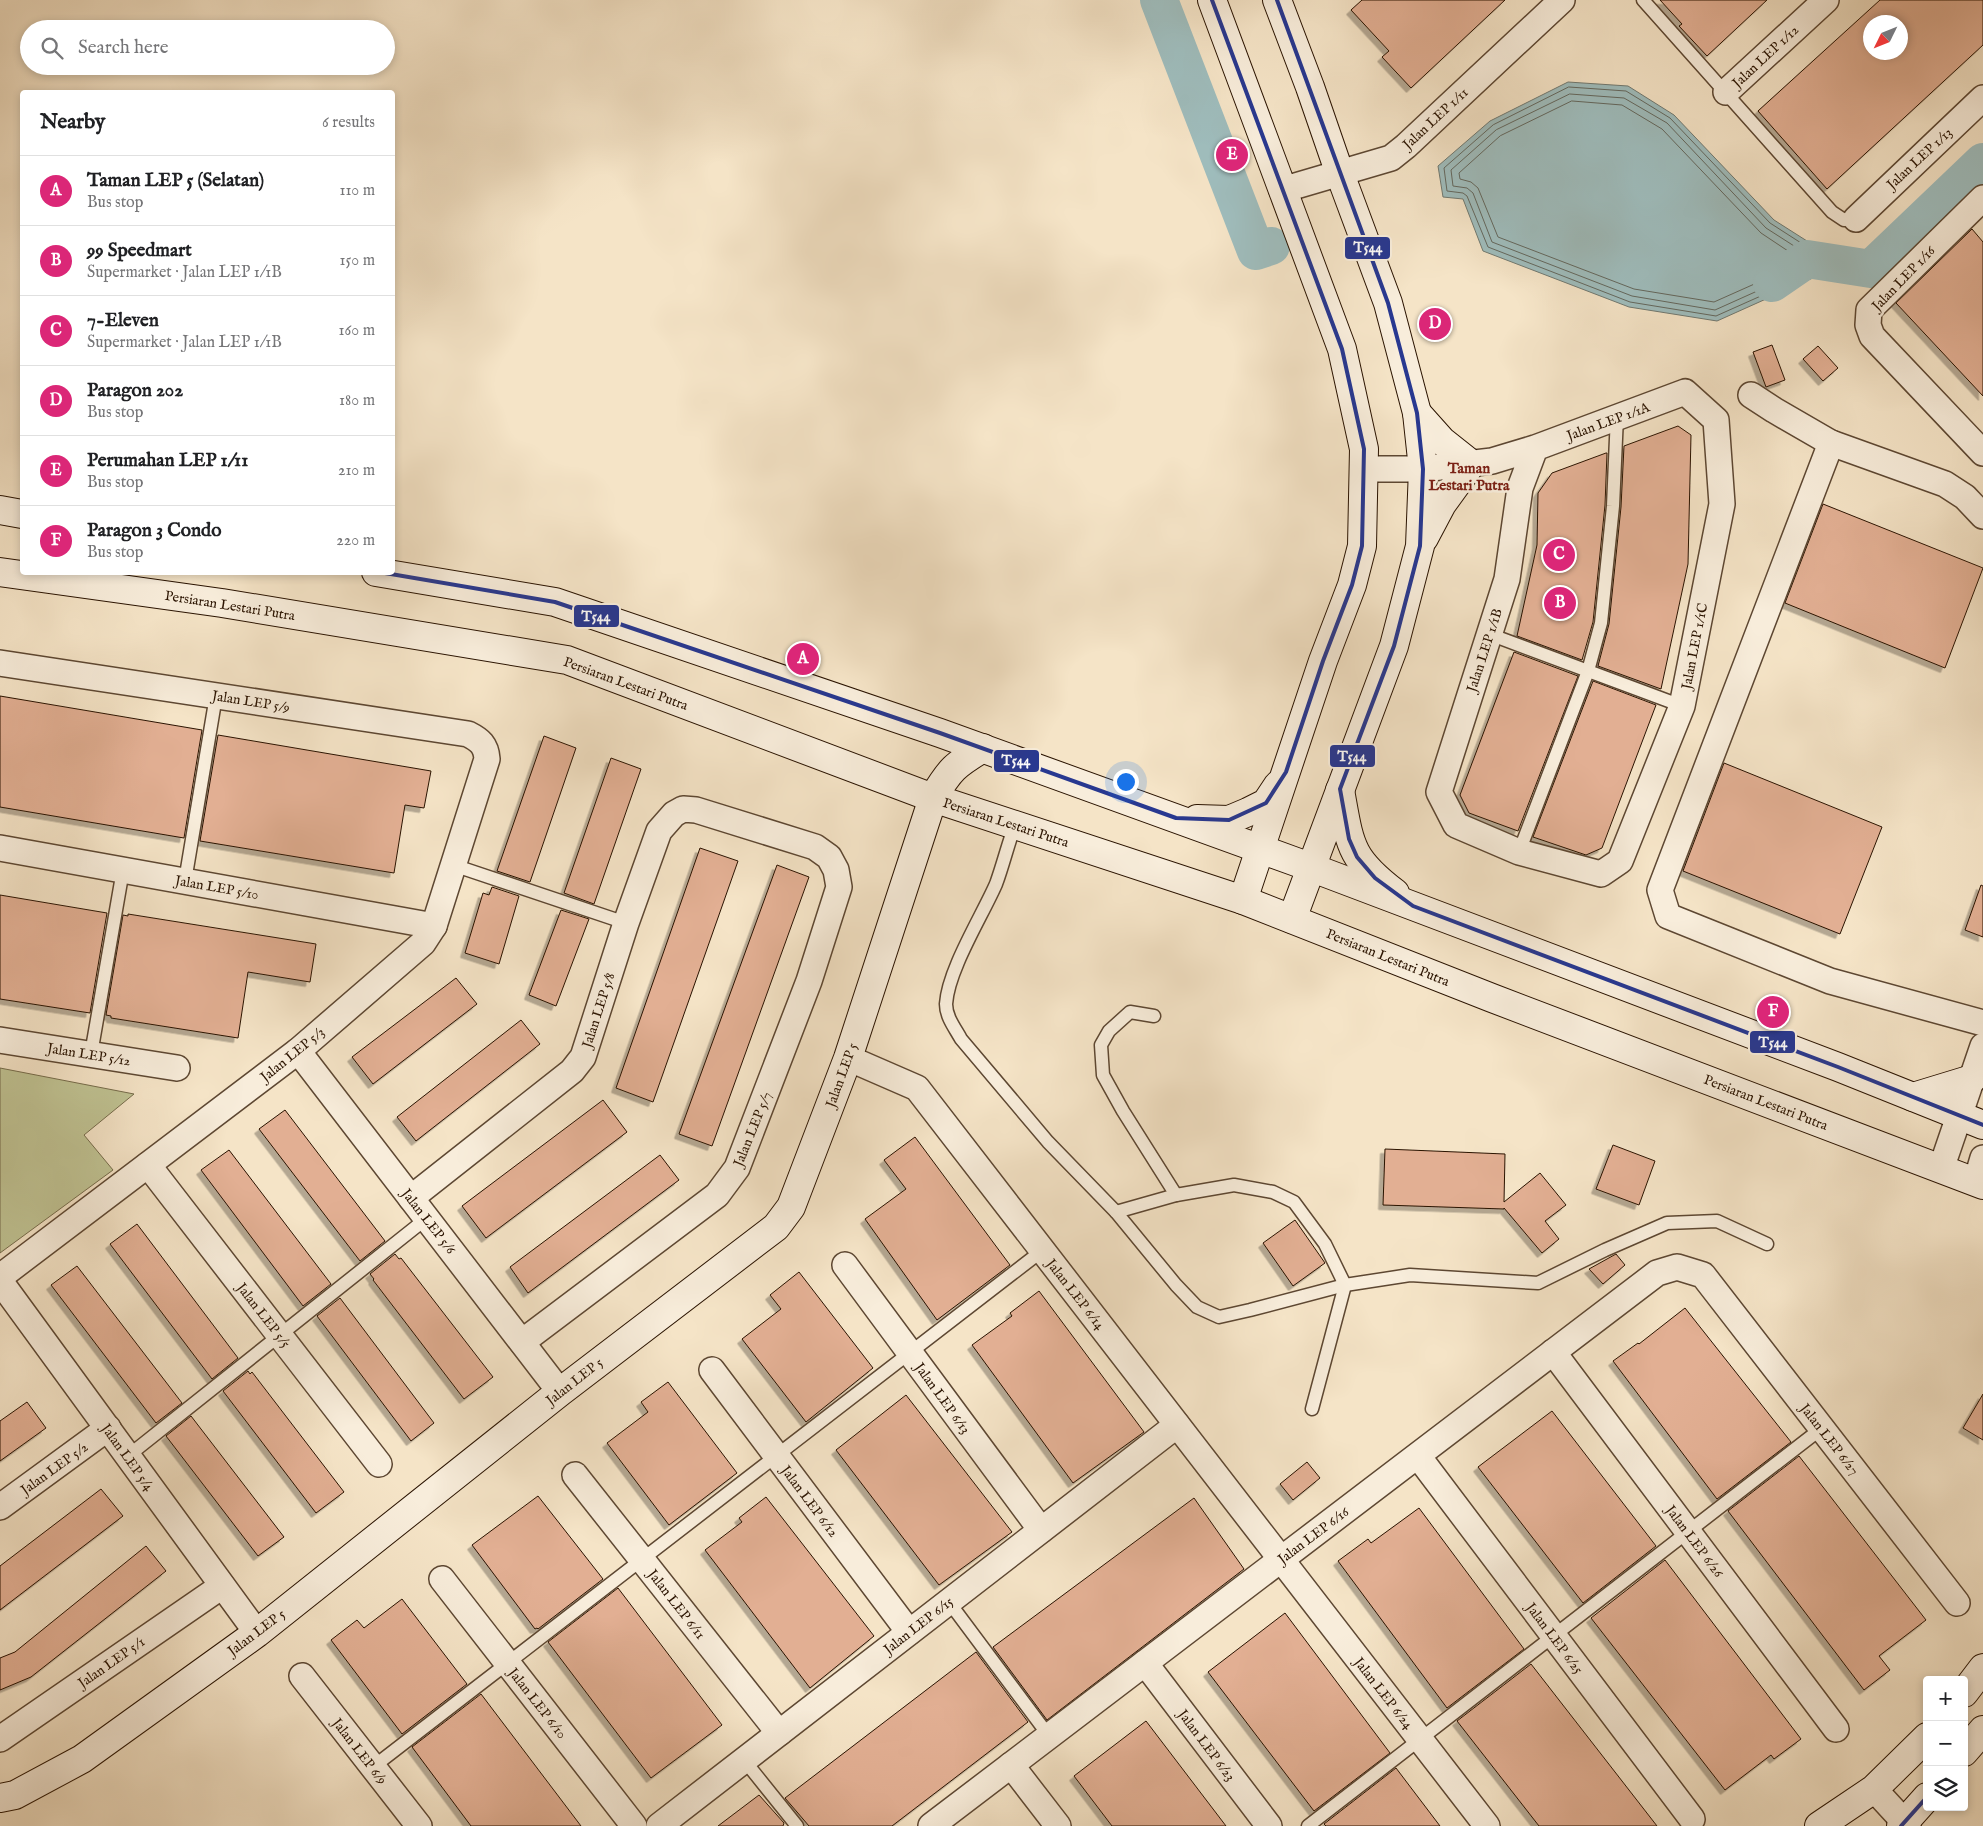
<!DOCTYPE html>
<html lang="en">
<head>
<meta charset="utf-8">
<style>
	body { margin:0; font-family:"IM FELL English",serif; background:#f6f6f6; color:#202124 }
	.controls { position:absolute; right:15px; bottom:15px; display:grid; overflow:hidden; border-radius:5px; box-shadow:0 2px 8px #0003 }
	.controls button { width:45px; height:45px; display:grid; place-items:center; padding:0; border:0; border-bottom:1px solid #e0e0e0; background:#fff; color:#202124; font:25px sans-serif }
	.compass { position:absolute; left:1863px; top:15px; width:45px; height:45px; border-radius:50%; background:#fff; box-shadow:0 2px 8px #0003; rotate:227deg }
	.you { position:absolute; left:1125px; top:781px; width:18px; height:18px; margin:-12px; border:4px solid #fff; border-radius:50%; background:#1a73e8; box-shadow:0 0 0 8px #1a73e833 }
	.badge { display:grid; place-items:center; width:32px; height:32px; border-radius:50%; background:#db2777; color:#fff; font-size:16px; font-weight:700 }
	.pin { position:absolute; translate:-50% -50%; border:2px solid #fff; box-shadow:0 1px 5px #0006 }
	.list { margin:0; padding:0; list-style:none }
	h2 { display:flex; justify-content:space-between; align-items:center; height:65px; margin:0; padding:0 20px; font-size:21px }
	h2 small { font-size:16px; font-weight:400; color:#757577 }
	.list li { display:grid; grid-template-columns:32px 1fr auto; gap:15px; align-items:center; box-sizing:border-box; height:70px; padding:0 20px; border-top:1px solid #e0e0e0 }
	.list b { display:block; font-size:19px; white-space:nowrap }
	.list p { margin:0; font-size:16px; white-space:nowrap; color:#757577 }
	.list em { font-size:16px; font-style:normal; color:#757577 }
	.icon { flex:none; width:28px; height:28px; fill:none; stroke:currentColor; stroke-width:2; stroke-linecap:round; stroke-linejoin:round }
	.map { position:relative; flex:none; width:1983px; height:1826px; overflow:hidden }
	.search { position:absolute; background:#fff; box-shadow:0 2px 8px #0003; left:20px; top:20px; width:375px; height:55px; display:flex; align-items:center; gap:12px; box-sizing:border-box; padding:0 18px; border-radius:28px; color:#757577; font-size:19px }
	.panel { position:absolute; background:#fff; box-shadow:0 2px 8px #0003; left:20px; top:90px; width:375px; height:485px; border-radius:5px }
	.map>svg:first-child { display:block }
	.green { fill:#c0c393; stroke:#756b4a }
	.water { fill:#9fbdbd; stroke:#707971 }
	.lines { fill:none; stroke-linecap:round; stroke-linejoin:round }
	.shore { stroke:#64685e; stroke-width:1 }
	.river { stroke:#9fbdbd; stroke-width:38 }
	.building { fill:#e2af93; stroke:#2a1300; fill-rule:evenodd; filter:url(#shadow) }
	.lane-casing { stroke:#5d4732; stroke-width:15 }
	.street-casing { stroke:#5d4732; stroke-width:28 }
	.secondary-casing { stroke:#2a1300; stroke-width:30 }
	.lane { stroke:#f8eddb; stroke-width:12 }
	.street { stroke:#f8eddb; stroke-width:25 }
	.secondary { stroke:#f8eddb; stroke-width:28 }
	.bus-1-casing { stroke:#f8eddb; stroke-width:8 }
	.bus-1 { stroke:#283890; stroke-width:4 }
	.labels { text-anchor:middle; stroke-width:5; stroke-linejoin:round; paint-order:stroke }
	.street-label { font-size:14px; fill:#2a1300; stroke:#f8eddb }
	.neighbourhood-label { font-size:15px; font-weight:bold; fill:#7a1f14; stroke:#f8eddb }
	.line-badge { stroke:#f8eddb; stroke-width:2 }
	.badge-label { font-size:14px; text-anchor:middle; font-weight:bold; fill:#fff }
</style>
</head>
<body>
<div class="map">
<svg width="1983" height="1826" viewBox="0 0 1983 1826">
	<defs>
		<filter id="shadow"><feDropShadow dx="-4.5" dy="4.5" stdDeviation="0" flood-color="#0004"/></filter>
	</defs>
	<rect width="100%" height="100%" fill="#f5e4c7"/>
	<filter id="stains"><feTurbulence type="fractalNoise" baseFrequency=".004" numOctaves="4"/><feColorMatrix values="0 0 0 0 .2 0 0 0 0 .09 0 0 0 0 .02 0 0 0 .5 -.17"/></filter>
	<radialGradient id="worn" r=".72"><stop offset=".6" stop-color="#630" stop-opacity="0"/><stop offset="1" stop-color="#630" stop-opacity=".3"/></radialGradient>
	<!-- green -->
	<polygon class="green" points="0,1068 134,1094 84,1135 113,1170 0,1253"/>
	<!-- water -->
	<polygon class="water" points="1568,82 1628,86 1674,115 1774,220 1818,248 1815,277 1717,321 1629,307 1483,251 1463,199 1443,197 1438,166 1490,121"/>
	<g class="lines">
		<!-- shore -->
		<g class="shore">
			<polygon points="1569,87 1626,91 1670,118 1770,223 1812,250 1810,274 1716,316 1630,302 1488,247 1467,196 1463,193 1447,191 1444,168 1493,125"/>
			<polygon points="1570,94 1624,98 1667,123 1766,228 1805,253 1804,270 1715,310 1632,296 1492,242 1473,193 1467,188 1453,186 1451,170 1496,130"/>
			<polygon points="1572,101 1622,105 1662,129 1761,233 1797,257 1797,265 1714,302 1634,289 1498,237 1478,188 1471,182 1460,179 1459,173 1500,136"/>
		</g>
		<!-- river -->
		<g class="river">
			<polyline points="1159,0 1256,251 1271,246"/>
			<polyline points="1772,283 1807,259 1871,269 1983,162"/>
		</g>
	</g>
	<!-- building -->
	<g class="building">
		<polygon points="1362,0 1505,0 1411,88 1382,57 1389,51 1351,10"/>
		<polygon points="1660,0 1767,0 1707,56 1679,26 1682,24"/>
		<path d="M 1880,0 L 1983,0 L 1983,45 L 1827,189 L 1758,111 ZM 1870,22 L 1900,22 L 1900,52 L 1870,52 Z"/>
		<polygon points="1972,229 1983,242 1983,396 1896,303"/>
		<polygon points="1772,345 1785,380 1766,387 1753,352"/>
		<polygon points="1818,346 1838,368 1823,381 1803,359"/>
		<polygon points="1678,426 1691,435 1688,564 1661,689 1598,666 1609,624 1621,507 1624,446"/>
		<polygon points="1606,453 1607,453 1605,505 1593,622 1582,660 1517,636 1537,545 1538,493 1552,473"/>
		<polygon points="1823,504 1983,568 1945,668 1785,603"/>
		<polygon points="1514,652 1578,676 1518,831 1469,813 1460,795"/>
		<polygon points="1593,681 1656,705 1602,848 1586,855 1533,837"/>
		<polygon points="0,696 202,730 184,838 0,807"/>
		<polygon points="218,735 431,771 424,808 405,805 394,873 200,841"/>
		<polygon points="544,736 576,748 530,882 497,871"/>
		<polygon points="611,758 641,769 594,904 564,893"/>
		<polygon points="1724,763 1882,827 1840,934 1683,871"/>
		<polygon points="700,848 738,861 653,1102 616,1088"/>
		<polygon points="777,865 809,877 712,1146 679,1134"/>
		<polygon points="1981,885 1983,886 1983,937 1965,930"/>
		<polygon points="492,887 519,896 499,964 465,953 483,893 489,895"/>
		<polygon points="0,895 107,913 90,1013 0,999"/>
		<polygon points="561,910 589,919 556,1006 529,995"/>
		<polygon points="128,914 316,944 310,982 248,972 238,1038 111,1018 111,1016 106,1015 123,915 128,916"/>
		<polygon points="456,978 477,1004 373,1084 352,1057"/>
		<polygon points="521,1020 540,1044 416,1141 397,1117"/>
		<polygon points="603,1100 627,1132 486,1238 462,1206"/>
		<polygon points="285,1110 385,1241 360,1261 259,1129"/>
		<polygon points="915,1137 1010,1265 937,1320 865,1219 906,1189 884,1160"/>
		<polygon points="1613,1145 1655,1161 1639,1205 1596,1189"/>
		<polygon points="1385,1149 1505,1154 1504,1202 1540,1173 1566,1205 1545,1221 1559,1239 1542,1253 1504,1208 1504,1209 1383,1205"/>
		<polygon points="229,1150 331,1284 303,1306 201,1170"/>
		<polygon points="660,1155 679,1180 528,1293 510,1267"/>
		<polygon points="1295,1220 1325,1263 1293,1286 1263,1243"/>
		<polygon points="137,1224 238,1358 212,1379 110,1244"/>
		<polygon points="395,1254 399,1259 401,1258 493,1377 464,1399 373,1280 374,1279 370,1274"/>
		<polygon points="1616,1254 1625,1265 1603,1284 1589,1269"/>
		<polygon points="77,1266 182,1403 156,1423 51,1285"/>
		<polygon points="799,1272 873,1368 806,1422 742,1339 781,1309 770,1295"/>
		<polygon points="1039,1291 1144,1432 1073,1483 972,1345 1012,1316 1010,1313"/>
		<polygon points="340,1298 434,1423 411,1441 317,1316"/>
		<polygon points="1685,1308 1791,1442 1717,1499 1613,1361 1638,1343 1639,1344"/>
		<polygon points="248,1371 250,1374 252,1372 344,1492 316,1513 223,1391"/>
		<polygon points="668,1382 737,1473 669,1525 607,1443 648,1412 641,1402"/>
		<polygon points="1983,1394 1983,1440 1963,1428"/>
		<polygon points="906,1395 1012,1532 939,1585 836,1450"/>
		<polygon points="27,1402 46,1428 0,1461 0,1421"/>
		<polygon points="1552,1411 1656,1546 1583,1603 1478,1467"/>
		<polygon points="191,1416 284,1537 258,1556 166,1436"/>
		<polygon points="1799,1456 1926,1620 1879,1656 1890,1670 1864,1690 1728,1511"/>
		<polygon points="1307,1462 1320,1478 1293,1500 1280,1484"/>
		<polygon points="101,1489 123,1516 0,1610 0,1566"/>
		<polygon points="538,1496 603,1579 538,1629 537,1628 535,1629 472,1545"/>
		<polygon points="766,1497 874,1636 810,1688 705,1550 742,1522 739,1518"/>
		<polygon points="1194,1498 1244,1569 1047,1720 993,1647"/>
		<polygon points="1419,1508 1524,1649 1447,1708 1338,1561 1368,1539 1371,1543"/>
		<polygon points="146,1546 166,1571 31,1677 0,1690 0,1658 15,1652"/>
		<polygon points="1665,1560 1801,1739 1774,1759 1771,1755 1725,1790 1591,1618"/>
		<polygon points="618,1588 722,1725 651,1778 548,1642"/>
		<polygon points="402,1599 467,1684 402,1734 331,1640 357,1620 364,1628"/>
		<polygon points="1285,1613 1390,1753 1314,1811 1208,1672"/>
		<polygon points="976,1652 1028,1722 892,1826 809,1826 785,1798"/>
		<polygon points="1531,1664 1657,1826 1539,1826 1457,1721"/>
		<polygon points="481,1694 581,1826 471,1826 412,1747"/>
		<polygon points="1146,1721 1226,1826 1112,1826 1074,1776"/>
		<polygon points="1396,1768 1440,1826 1326,1826 1324,1824"/>
		<polygon points="759,1795 784,1823 783,1826 718,1826"/>
	</g>
	<g class="lines">
		<!-- lane casing -->
		<g class="lane-casing">
			<g id="lane">
				<polyline points="1643,0 1832,212 1844,220 1856,219"/>
				<polyline points="1489,634 1682,706"/>
				<path d="M 1015,825 C 1008,844 1003,865 996,884 C 982,916 948,970 946,1004 C 946,1017 955,1028 961,1039 L 1048,1142 L 1116,1212 L 1176,1285 L 1197,1307 L 1219,1317 L 1250,1310 L 1345,1285 L 1410,1275 L 1538,1283 L 1605,1250 L 1667,1223 L 1717,1221 L 1767,1244"/>
				<polyline points="1519,852 1588,671 1601,623 1613,506 1617,416"/>
				<polyline points="453,865 626,923"/>
				<polyline points="185,881 216,696"/>
				<polyline points="1154,1016 1130,1012 1109,1031 1101,1045 1103,1075 1123,1111 1176,1195"/>
				<polyline points="91,1054 123,870"/>
				<polyline points="1116,1212 1176,1195 1234,1185 1273,1192 1294,1202 1325,1244 1345,1285 1312,1409"/>
				<polyline points="128,1456 427,1218"/>
				<polyline points="949,1602 1049,1736"/>
				<polyline points="744,1760 797,1826"/>
				<polyline points="373,1767 1043,1250"/>
				<polyline points="1308,1826 1822,1428"/>
			</g>
		</g>
		<!-- street casing -->
		<g class="street-casing">
			<g id="street">
				<polyline points="1726,92 1826,0"/>
				<polyline points="1282,190 1391,158 1406,146 1562,0"/>
				<polyline points="1983,198 1869,310 1868,325 1872,336 1983,453"/>
				<polyline points="1856,219 1983,98"/>
				<polyline points="1751,395 1774,410 1831,443 1945,484 1965,497 1983,516"/>
				<polyline points="1831,443 1660,890 1668,916 1830,981 1983,1023"/>
				<polyline points="1363,469 1423,469 1492,461 1535,448 1685,392 1716,420 1722,504 1682,706 1620,861 1601,874 1519,852 1456,825 1439,792 1507,579 1520,488 1535,448"/>
				<path d="M 0,663 L 468,734 C 480,740 486,745 487,759 L 434,926 L 423,943 L 298,1051 L 0,1277"/>
				<polyline points="0,848 434,926"/>
				<polyline points="0,1040 177,1068"/>
				<polyline points="298,1051 560,1392"/>
				<polyline points="848,1058 917,1088 1487,1826"/>
				<polyline points="148,1165 379,1464"/>
				<polyline points="1941,1169 1983,1046"/>
				<polyline points="1976,1182 1983,1158"/>
				<polyline points="411,1198 572,1071 583,1057 626,923 659,831 674,814 683,809 696,810 815,847 829,857 836,870 839,887 809,981 737,1168 717,1195 522,1342"/>
				<polyline points="845,1265 1041,1530"/>
				<polyline points="0,1281 257,1633"/>
				<polyline points="1553,1352 1836,1729"/>
				<polyline points="712,1370 909,1632"/>
				<polyline points="1418,1456 1692,1819"/>
				<polyline points="575,1475 779,1733"/>
				<polyline points="0,1507 108,1428"/>
				<polyline points="442,1579 634,1826"/>
				<polyline points="1145,1663 1269,1826"/>
				<polyline points="302,1676 419,1826"/>
				<polyline points="0,1739 222,1586"/>
				<polyline points="1011,1765 1058,1826"/>
				<polyline points="1874,1789 1908,1826"/>
				<polyline points="659,1826 1177,1425"/>
				<polyline points="931,1826 1657,1273 1677,1267 1703,1275 1957,1603"/>
			</g>
		</g>
		<!-- secondary casing -->
		<g class="secondary-casing">
			<g id="secondary">
				<polyline points="1212,0 1342,349 1364,449 1362,546 1352,585 1323,661 1243,900"/>
				<polyline points="1277,0 1310,87 1340,174 1388,303 1417,413 1423,469 1420,546 1394,646 1292,919"/>
				<polyline points="1417,413 1442,441 1471,464 1442,504 1424,538"/>
				<polyline points="0,510 22,514"/>
				<polyline points="0,572 222,603 567,660 933,798 1243,900 1492,998 1983,1185"/>
				<polyline points="376,572 555,602 940,733 1310,867 1838,1067 1983,1125"/>
				<path d="M 1340,790 C 1350,845 1349,858 1395,893"/>
				<polyline points="1197,819 1229,820 1248,812 1266,803 1278,785"/>
				<polyline points="1913,1097 1972,1079"/>
				<polyline points="1964,1693 1983,1668"/>
				<polyline points="1964,1752 1983,1730"/>
				<path d="M 0,1798 L 15,1795 L 82,1759 L 257,1633 L 560,1392 L 776,1227 L 791,1207 L 848,1058 L 933,798 C 950,769 955,765 983,748"/>
				<polyline points="1819,1826 1874,1789 1927,1737"/>
				<polyline points="1901,1826 1927,1797"/>
			</g>
		</g>
		<!-- lane -->
		<use href="#lane" class="lane"/>
		<!-- street -->
		<use href="#street" class="street"/>
		<!-- secondary -->
		<use href="#secondary" class="secondary"/>
		<!-- bus-1 casing -->
		<g class="bus-1-casing">
			<g id="bus-1">
				<polyline points="1277,0 1388,303 1417,413 1423,469 1420,546 1394,646 1340,789 1349,839 1357,857 1375,878 1413,906 1838,1067 1983,1125"/>
				<polyline points="379,572 555,602 940,733 1176,818 1229,820 1266,803 1286,772 1323,661 1352,585 1362,546 1364,449 1342,349 1212,0"/>
				<polyline points="1901,1826 1927,1797"/>
			</g>
		</g>
		<!-- bus-1 -->
		<use href="#bus-1" class="bus-1"/>
	</g>
	<g class="labels">
		<!-- street labels -->
		<g class="street-label">
			<text transform="translate(1765 56) rotate(-43)" y="5">Jalan LEP 1/12</text>
			<text transform="translate(1435 118) rotate(-43)" y="5">Jalan LEP 1/11</text>
			<text transform="translate(1919 158) rotate(-43)" y="5">Jalan LEP 1/13</text>
			<text transform="translate(1903 278) rotate(-46)" y="5">Jalan LEP 1/16</text>
			<text transform="translate(1608 421) rotate(-20)" y="5">Jalan LEP 1/1A</text>
			<text transform="translate(230 605) rotate(9)" y="5">Persiaran Lestari Putra</text>
			<text transform="translate(1694 646) rotate(-79)" y="5">Jalan LEP 1/1C</text>
			<text transform="translate(1484 650) rotate(-72)" y="5">Jalan LEP 1/1B</text>
			<text transform="translate(626 683) rotate(20)" y="5">Persiaran Lestari Putra</text>
			<text transform="translate(251 701) rotate(9)" y="5">Jalan LEP 5/9</text>
			<text transform="translate(1006 822) rotate(18)" y="5">Persiaran Lestari Putra</text>
			<text transform="translate(217 887) rotate(10)" y="5">Jalan LEP 5/10</text>
			<text transform="translate(1388 957) rotate(22)" y="5">Persiaran Lestari Putra</text>
			<text transform="translate(598 1010) rotate(-72)" y="5">Jalan LEP 5/8</text>
			<text transform="translate(89 1054) rotate(9)" y="5">Jalan LEP 5/12</text>
			<text transform="translate(292 1054) rotate(-39)" y="5">Jalan LEP 5/3</text>
			<text transform="translate(841 1075) rotate(-70)" y="5">Jalan LEP 5</text>
			<text transform="translate(1766 1102) rotate(21)" y="5">Persiaran Lestari Putra</text>
			<text transform="translate(752 1129) rotate(-68)" y="5">Jalan LEP 5/7</text>
			<text transform="translate(429 1221) rotate(52)" y="5">Jalan LEP 5/6</text>
			<text transform="translate(1076 1294) rotate(52)" y="5">Jalan LEP 6/14</text>
			<text transform="translate(264 1315) rotate(52)" y="5">Jalan LEP 5/5</text>
			<text transform="translate(574 1381) rotate(-38)" y="5">Jalan LEP 5</text>
			<text transform="translate(943 1398) rotate(54)" y="5">Jalan LEP 6/13</text>
			<text transform="translate(1830 1439) rotate(52)" y="5">Jalan LEP 6/27</text>
			<text transform="translate(128 1457) rotate(54)" y="5">Jalan LEP 5/4</text>
			<text transform="translate(54 1468) rotate(-36)" y="5">Jalan LEP 5/2</text>
			<text transform="translate(810 1501) rotate(53)" y="5">Jalan LEP 6/12</text>
			<text transform="translate(1313 1535) rotate(-37)" y="5">Jalan LEP 6/16</text>
			<text transform="translate(1695 1541) rotate(53)" y="5">Jalan LEP 6/26</text>
			<text transform="translate(677 1604) rotate(52)" y="5">Jalan LEP 6/11</text>
			<text transform="translate(918 1625) rotate(-38)" y="5">Jalan LEP 6/15</text>
			<text transform="translate(256 1632) rotate(-37)" y="5">Jalan LEP 5</text>
			<text transform="translate(1555 1638) rotate(53)" y="5">Jalan LEP 6/25</text>
			<text transform="translate(111 1662) rotate(-35)" y="5">Jalan LEP 5/1</text>
			<text transform="translate(1384 1693) rotate(52)" y="5">Jalan LEP 6/24</text>
			<text transform="translate(538 1703) rotate(52)" y="5">Jalan LEP 6/10</text>
			<text transform="translate(1207 1745) rotate(53)" y="5">Jalan LEP 6/23</text>
			<text transform="translate(360 1751) rotate(52)" y="5">Jalan LEP 6/9</text>
		</g>
		<!-- neighbourhood labels -->
		<g class="neighbourhood-label">
			<text x="1469" y="473">Taman<tspan x="1469" dy="17">Lestari Putra</tspan></text>
		</g>
	</g>
	<g class="line-badge">
		<rect x="1344" y="236" width="47" height="24" rx="5" fill="#283890"/>
		<rect x="573" y="604" width="47" height="24" rx="5" fill="#283890"/>
		<rect x="1329" y="744" width="47" height="24" rx="5" fill="#283890"/>
		<rect x="993" y="749" width="47" height="24" rx="5" fill="#283890"/>
		<rect x="1749" y="1030" width="47" height="24" rx="5" fill="#283890"/>
	</g>
	<g class="badge-label">
		<text x="1368" y="252">T544</text>
		<text x="596" y="621">T544</text>
		<text x="1352" y="761">T544</text>
		<text x="1016" y="765">T544</text>
		<text x="1773" y="1047">T544</text>
	</g>
	<rect width="100%" height="100%" filter="url(#stains)"/>
	<rect width="100%" height="100%" fill="url(#worn)"/>
</svg>
<div class="controls">
<button>+</button>
<button>−</button>
<button><svg class="icon" aria-label="layers" viewBox="0 0 24 24"><path d="M12 4l9 5-9 5-9-5zM3 14l9 5 9-5"/></svg></button>
</div>
<svg class="compass" viewBox="-18 -18 36 36"><path d="M0-13l5 13h-10z" fill="#e53935"/><path d="M0 13l5-13h-10z" fill="#757577"/></svg>
<div class="you"></div>
<div class="pin badge" style="left:803px;top:659px">A</div>
<div class="pin badge" style="left:1560px;top:603px">B</div>
<div class="pin badge" style="left:1559px;top:555px">C</div>
<div class="pin badge" style="left:1435px;top:324px">D</div>
<div class="pin badge" style="left:1232px;top:155px">E</div>
<div class="pin badge" style="left:1773px;top:1012px">F</div>
<div class="search"><svg class="icon" aria-label="search" viewBox="0 0 24 24"><circle cx="10" cy="10" r="6"/><path d="M15 15l6 6"/></svg>Search here</div>
<section class="panel">
<h2>Nearby<small>6 results</small></h2>
<ul class="list">
<li><span class="badge">A</span><div><b>Taman LEP 5 (Selatan)</b><p>Bus stop</p></div><em>110 m</em></li>
<li><span class="badge">B</span><div><b>99 Speedmart</b><p>Supermarket · Jalan LEP 1/1B</p></div><em>150 m</em></li>
<li><span class="badge">C</span><div><b>7-Eleven</b><p>Supermarket · Jalan LEP 1/1B</p></div><em>160 m</em></li>
<li><span class="badge">D</span><div><b>Paragon 202</b><p>Bus stop</p></div><em>180 m</em></li>
<li><span class="badge">E</span><div><b>Perumahan LEP 1/11</b><p>Bus stop</p></div><em>210 m</em></li>
<li><span class="badge">F</span><div><b>Paragon 3 Condo</b><p>Bus stop</p></div><em>220 m</em></li>
</ul>
</section>
</div>
</body>
</html>
